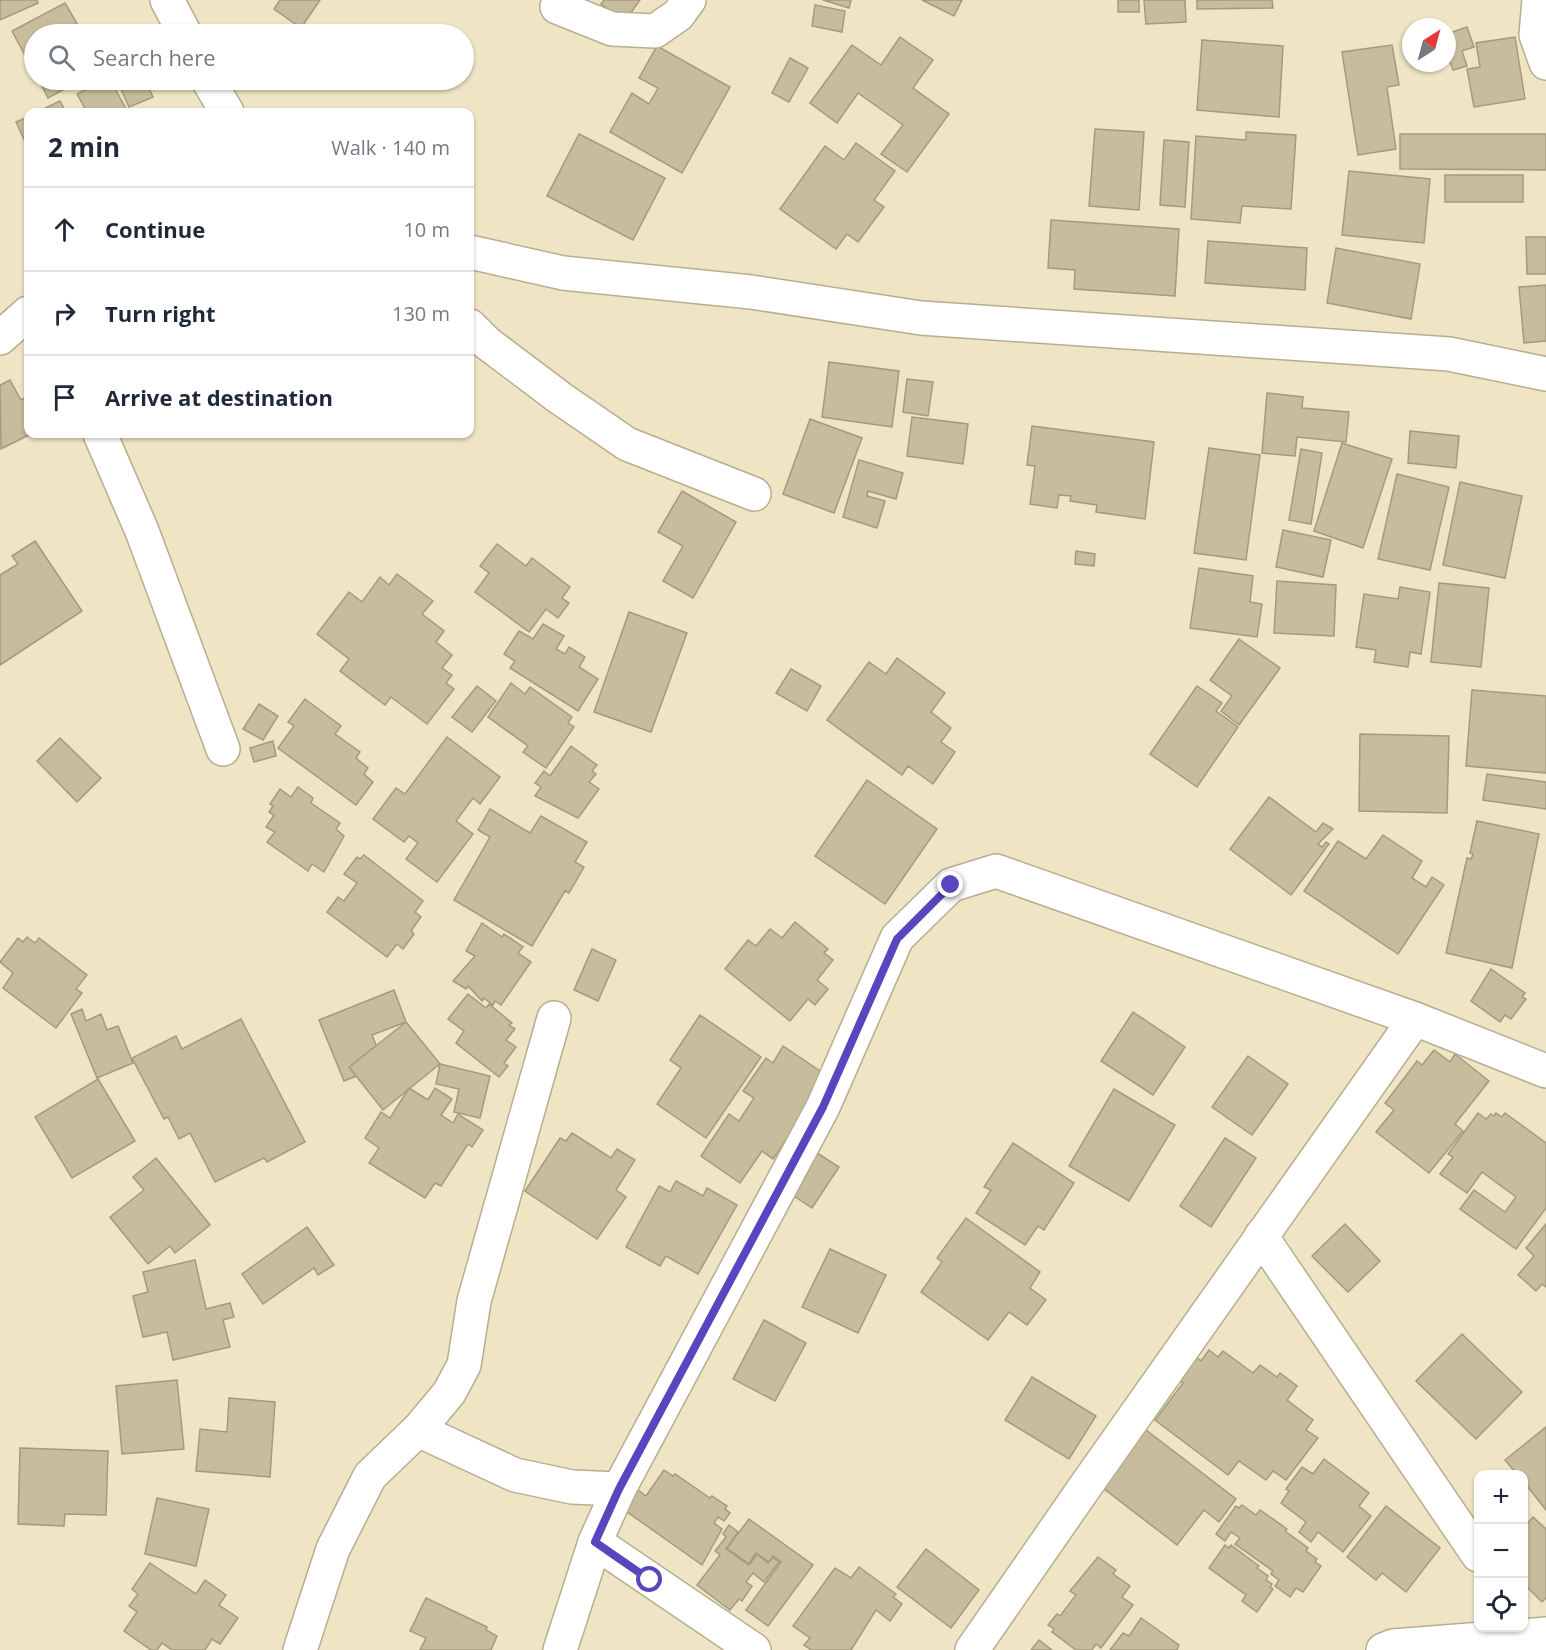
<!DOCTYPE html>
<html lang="en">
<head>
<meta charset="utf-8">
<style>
	body { margin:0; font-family:"Open Sans",sans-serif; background:#f6f6f7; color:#1f2937 }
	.controls { position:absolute; right:18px; bottom:18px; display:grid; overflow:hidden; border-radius:12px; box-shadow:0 2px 4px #0004 }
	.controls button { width:54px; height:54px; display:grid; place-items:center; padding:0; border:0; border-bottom:2px solid #e0e1e3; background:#fff; color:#1f2937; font:30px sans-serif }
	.compass { position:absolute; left:1402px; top:18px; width:54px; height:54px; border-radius:50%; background:#fff; box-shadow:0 2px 4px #0004; rotate:36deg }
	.stop { position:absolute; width:18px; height:18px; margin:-14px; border:4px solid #5946be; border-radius:50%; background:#fff }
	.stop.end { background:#5946be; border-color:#fff; box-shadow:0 2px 6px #0008 }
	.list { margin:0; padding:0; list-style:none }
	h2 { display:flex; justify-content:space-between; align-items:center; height:78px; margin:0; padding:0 24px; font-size:26px }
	h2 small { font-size:20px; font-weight:400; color:#747a83 }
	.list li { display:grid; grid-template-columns:39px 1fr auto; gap:18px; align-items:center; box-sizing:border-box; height:84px; padding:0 24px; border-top:2px solid #e0e1e3 }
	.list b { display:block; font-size:22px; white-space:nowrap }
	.list em { font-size:20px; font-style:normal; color:#747a83 }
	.icon { flex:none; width:33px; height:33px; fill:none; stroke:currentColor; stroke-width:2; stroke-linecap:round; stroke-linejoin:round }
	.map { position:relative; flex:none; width:1546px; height:1650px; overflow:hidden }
	.search { position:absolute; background:#fff; box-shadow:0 2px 4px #0004; left:24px; top:24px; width:450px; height:66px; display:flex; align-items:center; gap:15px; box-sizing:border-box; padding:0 21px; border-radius:33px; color:#747a83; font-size:22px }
	.panel { position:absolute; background:#fff; box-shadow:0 2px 4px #0004; left:24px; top:108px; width:450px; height:330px; border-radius:12px }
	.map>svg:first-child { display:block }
	.building { fill:#c7bc9c; stroke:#a59a7b; stroke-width:1.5 }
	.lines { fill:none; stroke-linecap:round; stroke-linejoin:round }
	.street-casing { stroke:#b8ad8e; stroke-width:36 }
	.secondary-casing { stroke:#b8ad8e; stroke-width:36 }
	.street { stroke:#fff; stroke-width:33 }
	.secondary { stroke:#fff; stroke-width:33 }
	.route { stroke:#5946be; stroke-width:8 }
</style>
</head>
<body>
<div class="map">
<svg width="1546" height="1650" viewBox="0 0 1546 1650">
	<rect width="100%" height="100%" fill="#efe4c3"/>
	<!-- building -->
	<g class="building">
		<polygon points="0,0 37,0 38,3 0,20"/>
		<polygon points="280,0 320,0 301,28 274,9"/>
		<polygon points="604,0 640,0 625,21 601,4"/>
		<polygon points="823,0 851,0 849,8"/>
		<polygon points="922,0 962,0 954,16"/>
		<rect x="1118" y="0" width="21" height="12"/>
		<polygon points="1144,0 1185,0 1186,22 1146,24"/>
		<polygon points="1197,0 1272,0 1273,8 1197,9"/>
		<polygon points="65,3 83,34 34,34 34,72 12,31"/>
		<polygon points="815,5 845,11 842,32 812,26"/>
		<polygon points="1467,27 1474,47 1462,51 1467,66 1453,70 1447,54 1447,34"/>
		<polygon points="900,37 933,60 913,88 949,114 907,172 881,154 903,125 858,93 837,123 810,103 852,45 881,65"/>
		<polygon points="1515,37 1525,99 1474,107 1467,69 1480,67 1476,43"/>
		<polygon points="1202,40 1283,46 1279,117 1197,110"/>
		<polygon points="1392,45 1399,85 1387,87 1396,149 1358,155 1342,52"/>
		<polygon points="657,46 730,87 682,173 610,132 632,93 649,104 658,88 639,78"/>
		<polygon points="790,58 808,68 789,102 772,93"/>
		<polygon points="39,80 81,80 48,98"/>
		<polygon points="104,80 110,80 128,112 87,112 77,94"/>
		<polygon points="117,80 145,80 153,97 129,107"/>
		<polygon points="60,101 66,112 37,112"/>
		<polygon points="28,117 28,148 16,122"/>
		<polygon points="1095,129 1144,132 1139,210 1089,206"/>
		<polygon points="1246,132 1296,135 1291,209 1242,206 1240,223 1191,219 1196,136 1246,140"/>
		<polygon points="579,134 665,178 633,240 547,196"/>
		<polygon points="1400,134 1546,134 1546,170 1400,169"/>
		<polygon points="1164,140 1189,142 1185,207 1160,205"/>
		<polygon points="856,143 895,171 874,200 884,207 858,242 847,234 836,249 780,209 825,146 844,160"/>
		<polygon points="1349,171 1430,179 1424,243 1342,235"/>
		<rect x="1445" y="175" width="78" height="27"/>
		<polygon points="1051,220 1179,229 1175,296 1074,289 1075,270 1048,268"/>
		<polygon points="1526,237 1546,237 1546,274 1527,274"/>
		<polygon points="1208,241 1307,248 1305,290 1205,283"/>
		<polygon points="1336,248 1420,264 1411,319 1327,303"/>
		<polygon points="1546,285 1546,341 1524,343 1519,287"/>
		<polygon points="829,362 899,371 892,427 822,417"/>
		<polygon points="907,379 933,382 928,416 903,412"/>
		<polygon points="10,380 21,400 28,396 31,434 1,449 0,385"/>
		<polygon points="1267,393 1303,397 1302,408 1349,412 1346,442 1297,437 1295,456 1262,453"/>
		<polygon points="912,417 968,424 963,464 907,456"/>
		<polygon points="810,419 862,438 834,513 783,494"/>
		<polygon points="1032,426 1154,442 1145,519 1096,512 1097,505 1070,501 1071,496 1059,495 1057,508 1030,504 1035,466 1027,465"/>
		<polygon points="1410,431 1459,436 1456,468 1408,463"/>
		<polygon points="1342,443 1392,459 1363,548 1314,531"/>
		<polygon points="1209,448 1260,455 1246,560 1194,553"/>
		<polygon points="1301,449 1322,453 1311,524 1289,520"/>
		<polygon points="859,460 903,473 896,499 868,491 867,496 885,501 877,528 843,517"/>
		<polygon points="1397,474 1449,487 1430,570 1378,559"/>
		<polygon points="1460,482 1522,496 1505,578 1443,565"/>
		<polygon points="682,491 736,522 693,598 663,581 683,546 658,532"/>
		<polygon points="1283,530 1331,540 1323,577 1276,567"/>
		<polygon points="35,541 82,611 0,665 0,575 18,564 12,556"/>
		<polygon points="497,544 526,566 532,558 570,587 562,598 569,603 558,618 546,609 529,632 475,592 489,573 480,566"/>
		<polygon points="1076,551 1095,554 1094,566 1075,564"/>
		<polygon points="1199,568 1253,576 1250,602 1262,604 1257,637 1190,628"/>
		<polygon points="397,574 433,601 422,614 444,631 436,642 452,655 442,668 452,675 446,683 454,689 427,724 391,697 385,705 340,671 349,659 317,634 349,592 362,602 380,577 389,585"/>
		<polygon points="1277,581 1336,585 1334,636 1274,633"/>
		<polygon points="1439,583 1489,588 1481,667 1431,662"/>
		<polygon points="1400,587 1430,592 1421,654 1410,652 1408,667 1374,662 1376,650 1356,647 1364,594 1398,599"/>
		<polygon points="629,612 687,633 651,732 594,712"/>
		<polygon points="543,624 564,636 556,649 565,654 569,647 585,657 579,667 598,679 578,711 510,668 515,661 504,654 519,631 533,639"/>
		<polygon points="1239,639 1280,668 1239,725 1221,711 1232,696 1210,680"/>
		<polygon points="897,658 945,693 931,712 951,728 941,742 955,752 933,784 908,766 902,775 827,720 869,662 886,674"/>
		<polygon points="791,669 821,686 807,711 776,693"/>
		<polygon points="511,683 525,694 530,687 572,717 568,723 574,727 546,768 523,752 528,746 488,717"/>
		<polygon points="477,686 496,701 472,732 452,717"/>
		<polygon points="1197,686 1222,703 1216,711 1238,727 1197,787 1150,754"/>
		<polygon points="1472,690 1546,696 1546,773 1466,766"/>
		<polygon points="305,699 341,726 335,734 360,752 356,758 368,768 364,774 373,782 356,805 278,748 294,726 288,722"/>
		<polygon points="259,704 278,716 263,740 243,729"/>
		<polygon points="1360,734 1449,736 1447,813 1359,811"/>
		<polygon points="447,737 500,777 480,804 473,798 456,821 473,834 437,882 406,859 418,843 409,836 404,842 373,819 396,788 405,794"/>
		<polygon points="60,738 101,778 77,802 37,761"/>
		<polygon points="273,741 276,756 254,762 250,748"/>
		<polygon points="571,746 597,765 592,771 596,774 589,782 599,789 578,818 535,796 541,787 535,783 544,771 550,776"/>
		<polygon points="1487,774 1546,782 1546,809 1483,800"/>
		<polygon points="867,780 937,829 885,904 815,856"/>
		<polygon points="298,787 313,798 311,803 340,823 336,829 344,836 324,872 312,864 308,871 267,842 275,832 266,827 274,815 269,812 273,806 270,804 280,789 291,797"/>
		<polygon points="1269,797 1316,832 1323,823 1333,829 1318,844 1322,847 1326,842 1329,844 1291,895 1230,849"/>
		<polygon points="490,809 530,833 541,816 587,842 575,862 584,867 569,893 565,891 532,946 454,900 490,837 478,830"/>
		<polygon points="1477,821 1539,834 1512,968 1446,953 1467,858 1471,859 1473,854 1470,853"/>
		<polygon points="1383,835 1422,861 1412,878 1426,887 1432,877 1444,885 1398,954 1304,891 1338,841 1366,859"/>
		<polygon points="364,855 423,901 415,912 421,917 411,931 414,934 403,949 397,944 387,957 327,912 338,897 344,901 357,883 344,874 357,857 360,859"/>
		<polygon points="795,922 828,949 824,953 833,960 817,980 828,989 815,1005 808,999 790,1021 725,969 748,940 756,946 770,929 782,938"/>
		<polygon points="482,923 502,937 504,934 523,947 518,953 531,962 501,1005 495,1001 493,1005 484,998 482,1001 468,986 466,989 453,981 475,956 466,951"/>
		<polygon points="27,937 35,943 39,938 87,975 76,989 82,993 56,1028 3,988 13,973 0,962 18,938 23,942"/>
		<polygon points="592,949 616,960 598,1001 574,990"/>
		<polygon points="1491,969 1525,993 1522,997 1526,999 1511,1019 1505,1015 1500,1022 1471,1001"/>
		<polygon points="394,990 406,1022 372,1035 384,1065 344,1081 319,1020"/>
		<polygon points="468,994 486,1008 489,1004 512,1023 509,1025 515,1029 506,1040 516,1047 504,1063 508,1066 499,1077 456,1043 464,1031 448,1019"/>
		<polygon points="82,1009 86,1021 101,1014 107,1030 118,1026 133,1063 97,1078 71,1014"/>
		<polygon points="1133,1012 1185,1047 1153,1095 1101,1061"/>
		<polygon points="700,1015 761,1057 706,1138 657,1104 681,1068 670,1060"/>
		<polygon points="241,1019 305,1142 267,1162 264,1158 215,1182 190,1133 179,1139 168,1117 164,1119 132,1058 176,1036 182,1049"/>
		<polygon points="406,1022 440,1064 383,1110 349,1067"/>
		<polygon points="783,1046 829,1077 773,1159 762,1151 740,1183 701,1156 729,1114 739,1121 754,1098 743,1091 766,1058 773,1063"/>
		<polygon points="1434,1050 1450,1062 1455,1054 1489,1081 1455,1124 1463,1131 1429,1173 1376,1132 1394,1110 1385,1103 1417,1061 1422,1065"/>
		<polygon points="1248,1056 1288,1084 1252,1135 1212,1107"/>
		<polygon points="440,1064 490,1076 480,1118 454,1112 459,1089 436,1084"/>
		<polygon points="98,1079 135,1141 72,1178 35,1117"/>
		<polygon points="409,1088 428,1100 435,1088 452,1099 441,1115 453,1123 458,1114 483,1130 472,1147 468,1144 441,1186 435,1183 425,1198 369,1163 379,1148 365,1138 381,1112 390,1118"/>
		<polygon points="1114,1089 1175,1125 1129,1201 1069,1166"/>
		<polygon points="1478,1113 1486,1119 1491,1114 1494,1116 1496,1113 1502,1117 1505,1113 1546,1143 1546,1208 1516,1249 1460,1209 1474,1190 1505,1212 1516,1197 1482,1172 1467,1193 1440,1174 1453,1157 1448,1154"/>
		<polygon points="572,1133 611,1158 617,1149 635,1160 616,1190 626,1197 597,1239 525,1191 560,1138 566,1141"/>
		<polygon points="1225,1138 1256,1158 1211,1227 1180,1206"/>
		<polygon points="1013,1143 1074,1183 1044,1230 1038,1226 1025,1245 976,1213 991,1190 984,1187"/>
		<polygon points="817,1153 839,1167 812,1208 791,1194"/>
		<polygon points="156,1158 210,1225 175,1253 170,1246 148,1264 110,1217 144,1190 133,1177"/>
		<polygon points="676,1181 703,1196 707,1188 737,1205 698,1274 666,1256 660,1266 626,1247 659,1186 670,1192"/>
		<polygon points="966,1218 1040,1272 1030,1288 1046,1300 1027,1325 1009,1312 988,1340 921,1292 942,1262 937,1258"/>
		<polygon points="1345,1224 1380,1261 1348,1292 1312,1256"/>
		<polygon points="1546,1224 1546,1287 1542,1284 1536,1291 1518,1275 1534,1256 1526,1248"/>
		<polygon points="307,1227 334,1265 318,1275 314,1268 263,1304 242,1274"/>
		<polygon points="830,1249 886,1275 858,1333 802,1307"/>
		<polygon points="195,1260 206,1309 230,1303 234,1317 223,1320 230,1347 173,1360 167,1332 143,1337 133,1296 148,1292 143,1272"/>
		<polygon points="764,1320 806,1343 775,1401 733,1379"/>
		<polygon points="1462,1334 1522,1392 1476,1439 1416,1381"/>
		<polygon points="1209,1350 1218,1357 1223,1351 1253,1373 1260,1365 1277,1377 1280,1373 1297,1386 1287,1400 1313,1420 1306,1430 1318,1438 1286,1480 1273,1471 1266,1480 1239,1461 1228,1475 1155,1420 1183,1383 1175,1377 1193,1354 1201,1361"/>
		<polygon points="1032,1377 1096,1416 1069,1459 1005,1420"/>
		<polygon points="177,1380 184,1449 122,1454 116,1386"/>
		<polygon points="229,1398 275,1402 270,1477 196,1471 200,1429 227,1432"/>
		<polygon points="1137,1423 1236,1499 1219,1522 1204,1510 1177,1545 1103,1488 1123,1461 1113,1453"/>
		<polygon points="1546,1427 1546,1510 1524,1482 1524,1474 1517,1474 1505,1460"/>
		<polygon points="20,1448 108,1451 106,1515 65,1514 64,1526 18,1524"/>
		<polygon points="1324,1459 1369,1493 1359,1506 1371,1516 1343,1552 1318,1532 1311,1542 1299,1532 1306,1522 1281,1503 1289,1491 1286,1489 1302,1467 1313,1474"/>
		<polygon points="664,1470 673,1476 675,1474 710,1498 712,1496 727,1506 725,1509 730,1513 724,1521 718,1517 714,1523 722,1529 702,1565 623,1509 637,1489 646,1496"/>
		<polygon points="157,1498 209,1509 196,1566 145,1554"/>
		<polygon points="1242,1505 1256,1515 1260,1510 1287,1529 1285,1531 1308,1548 1306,1551 1317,1559 1315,1562 1321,1566 1303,1592 1296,1588 1290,1597 1275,1586 1279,1580 1271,1574 1273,1571 1235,1544 1240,1538 1231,1532 1225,1541 1216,1534 1236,1506 1239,1508"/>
		<polygon points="1386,1506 1440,1548 1406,1592 1382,1573 1376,1580 1347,1557"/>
		<polygon points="1533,1517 1546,1529 1546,1598 1542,1602 1524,1584 1524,1527"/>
		<polygon points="749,1519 813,1565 768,1626 746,1610 781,1562 773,1556 769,1562 756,1553 749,1564 727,1548"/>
		<polygon points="729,1525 738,1532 726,1549 749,1565 757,1554 768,1563 773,1557 779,1562 764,1582 753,1573 746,1582 752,1586 742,1601 739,1599 730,1610 697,1585 720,1555 715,1551 726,1537 723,1534"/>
		<polygon points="1225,1545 1229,1548 1231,1545 1259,1566 1257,1568 1268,1576 1266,1580 1272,1584 1270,1587 1273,1589 1257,1612 1242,1601 1246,1595 1209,1568"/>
		<polygon points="926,1549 979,1590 951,1628 897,1587"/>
		<polygon points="1098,1557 1116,1570 1113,1574 1130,1586 1122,1597 1133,1605 1101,1648 1096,1644 1092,1650 1076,1650 1052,1632 1054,1629 1048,1625 1057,1614 1060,1616 1076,1595 1070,1591"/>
		<polygon points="150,1563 196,1594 205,1580 226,1595 219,1605 238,1618 220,1644 212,1639 205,1650 172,1650 162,1643 157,1650 151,1650 124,1631 137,1612 129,1606 138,1594 132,1589"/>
		<polygon points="859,1567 896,1594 893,1597 902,1604 890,1621 876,1610 851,1650 811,1650 804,1645 810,1638 793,1626 835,1568 851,1578"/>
		<polygon points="426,1598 487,1627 486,1630 497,1636 491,1650 420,1650 426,1638 410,1631"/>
		<polygon points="1141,1618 1179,1645 1177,1650 1110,1650 1123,1633 1129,1636"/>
		<polygon points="1039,1640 1052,1650 1031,1650"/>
	</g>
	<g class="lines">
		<!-- street casing -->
		<g class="street-casing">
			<g id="street">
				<polyline points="167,0 185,34"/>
				<polyline points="1539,0 1536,35 1546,63"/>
				<polyline points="557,7 612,29 655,31 678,15 689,0"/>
				<polyline points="208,80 227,112"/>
				<polyline points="470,326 487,343 560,398 627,444 754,494"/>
				<polyline points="100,434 142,531 223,749"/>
				<polyline points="1261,1236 1478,1555"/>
				<polyline points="418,1430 515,1475 572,1487 619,1489"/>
				<polyline points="595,1542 754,1650"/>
				<polyline points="300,1650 333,1549 370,1476 418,1430 449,1393 464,1365 474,1301 554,1018"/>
				<polyline points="560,1650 595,1542 619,1489 823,1107 897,938 951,885 996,871 1415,1019 1546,1071"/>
				<polyline points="972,1650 1087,1484 1415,1019"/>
				<polyline points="1383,1650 1393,1646 1546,1634"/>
			</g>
		</g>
		<!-- secondary casing -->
		<g class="secondary-casing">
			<g id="secondary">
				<polyline points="470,252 563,273 751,292 921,318 1449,354 1546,374"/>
				<polyline points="0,338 28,313"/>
			</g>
		</g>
		<!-- street -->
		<use href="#street" class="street"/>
		<!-- secondary -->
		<use href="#secondary" class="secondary"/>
	</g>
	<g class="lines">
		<!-- route -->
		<polyline class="route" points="650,1580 595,1542 619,1489 823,1107 897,939 951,885"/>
	</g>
</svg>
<div class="controls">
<button>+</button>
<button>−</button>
<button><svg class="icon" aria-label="locate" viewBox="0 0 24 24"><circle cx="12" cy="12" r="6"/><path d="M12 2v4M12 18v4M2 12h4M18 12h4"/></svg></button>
</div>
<svg class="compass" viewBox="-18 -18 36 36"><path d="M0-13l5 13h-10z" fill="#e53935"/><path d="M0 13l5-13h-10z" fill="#747a83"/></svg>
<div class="stop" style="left:650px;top:1580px"></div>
<div class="stop end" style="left:951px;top:885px"></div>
<div class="search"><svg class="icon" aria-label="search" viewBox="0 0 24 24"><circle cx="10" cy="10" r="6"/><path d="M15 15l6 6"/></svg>Search here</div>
<section class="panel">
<h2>2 min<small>Walk · 140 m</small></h2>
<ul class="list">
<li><svg class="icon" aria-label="ahead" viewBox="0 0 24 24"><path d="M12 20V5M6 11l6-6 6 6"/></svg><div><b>Continue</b></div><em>10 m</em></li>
<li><svg class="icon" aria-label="right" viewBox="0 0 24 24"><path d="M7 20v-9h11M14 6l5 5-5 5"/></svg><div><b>Turn right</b></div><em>130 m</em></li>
<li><svg class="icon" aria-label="arrive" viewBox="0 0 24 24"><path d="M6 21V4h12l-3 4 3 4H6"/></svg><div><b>Arrive at destination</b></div></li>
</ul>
</section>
</div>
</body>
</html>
